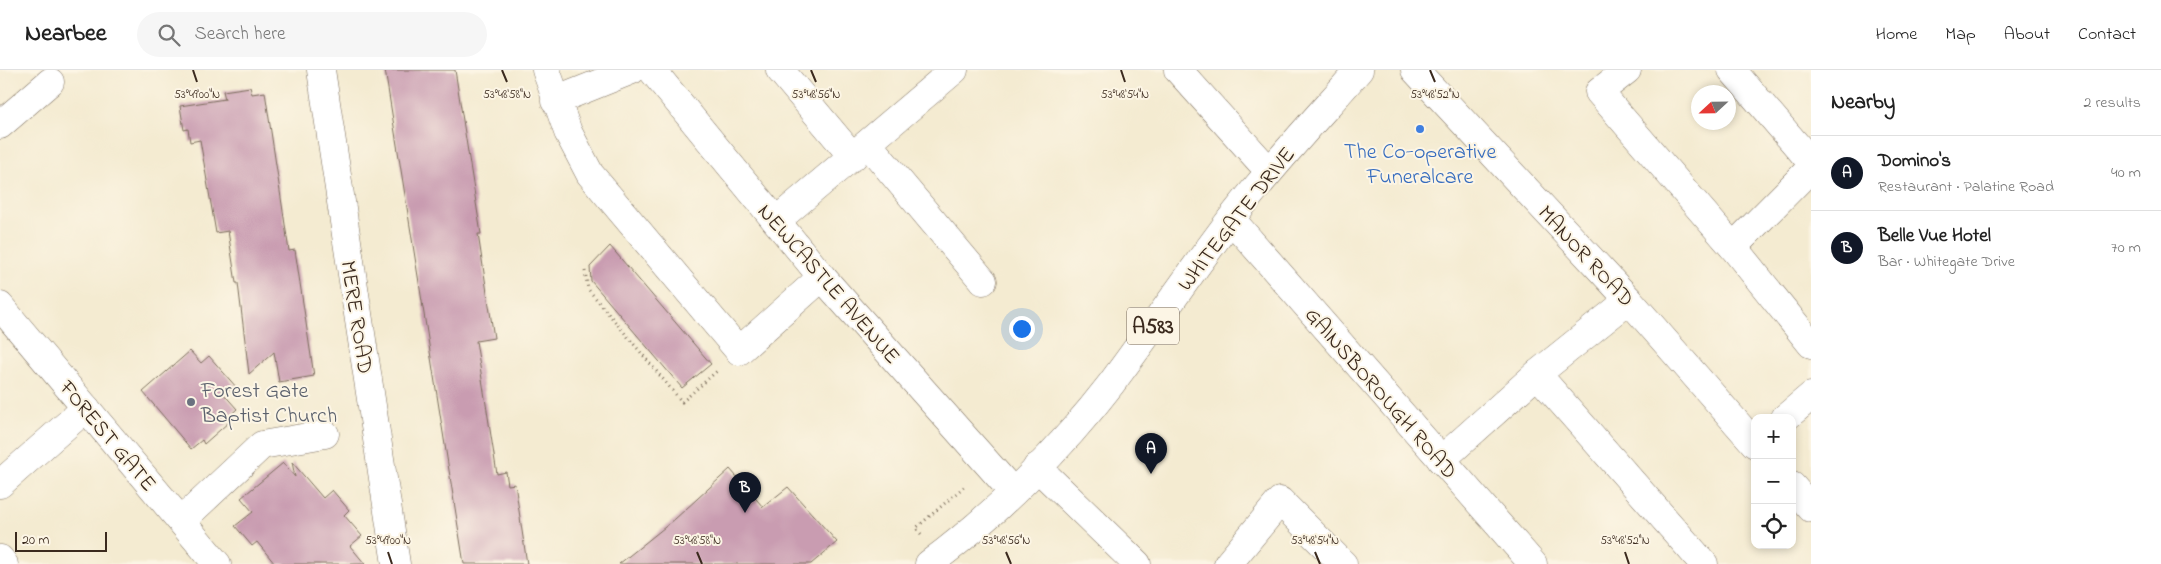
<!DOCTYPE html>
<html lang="en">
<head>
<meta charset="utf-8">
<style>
	body { margin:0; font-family:"Indie Flower",sans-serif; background:#f6f6f6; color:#222 }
	.controls { position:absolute; right:15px; bottom:15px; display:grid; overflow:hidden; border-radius:10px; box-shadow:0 2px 8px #0003 }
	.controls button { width:45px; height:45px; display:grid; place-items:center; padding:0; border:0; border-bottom:1px solid #e0e0e0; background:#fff; color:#222; font:25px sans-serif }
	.compass { position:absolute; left:1691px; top:15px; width:45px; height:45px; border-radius:50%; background:#fff; box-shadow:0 2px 8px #0003; rotate:248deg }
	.scale { position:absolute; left:15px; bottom:12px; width:92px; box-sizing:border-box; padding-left:5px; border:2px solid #3b2a1e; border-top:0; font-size:14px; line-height:18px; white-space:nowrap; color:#3b2a1e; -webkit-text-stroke:4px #fcf5e5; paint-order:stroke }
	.you { position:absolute; left:1021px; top:258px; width:18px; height:18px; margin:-12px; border:4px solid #fff; border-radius:50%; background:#1a73e8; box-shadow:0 0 0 8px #1a73e833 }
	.badge { display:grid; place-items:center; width:32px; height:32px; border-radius:50%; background:#111827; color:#fff; font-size:16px; font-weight:700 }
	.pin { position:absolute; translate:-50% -41px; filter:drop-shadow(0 1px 2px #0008) }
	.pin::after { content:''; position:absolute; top:26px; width:18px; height:15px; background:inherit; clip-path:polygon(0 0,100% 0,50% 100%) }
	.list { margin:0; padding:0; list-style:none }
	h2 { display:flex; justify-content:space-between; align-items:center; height:65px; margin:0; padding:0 20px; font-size:21px }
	h2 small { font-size:16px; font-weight:400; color:#767676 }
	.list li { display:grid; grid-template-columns:32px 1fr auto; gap:15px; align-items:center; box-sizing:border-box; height:75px; padding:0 20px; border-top:1px solid #e0e0e0 }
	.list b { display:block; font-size:19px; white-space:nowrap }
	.list p { margin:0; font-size:16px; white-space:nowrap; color:#767676 }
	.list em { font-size:16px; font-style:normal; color:#767676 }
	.icon { flex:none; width:28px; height:28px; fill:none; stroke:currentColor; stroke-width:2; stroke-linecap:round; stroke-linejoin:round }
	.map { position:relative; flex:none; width:1811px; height:494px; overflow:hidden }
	header { display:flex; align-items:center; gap:30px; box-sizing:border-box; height:70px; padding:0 25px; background:#fff; border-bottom:1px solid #e0e0e0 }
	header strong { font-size:24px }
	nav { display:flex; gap:28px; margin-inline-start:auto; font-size:18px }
	.search { width:350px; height:45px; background:#f6f6f6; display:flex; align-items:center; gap:12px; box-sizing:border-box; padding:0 18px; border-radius:28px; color:#767676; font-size:19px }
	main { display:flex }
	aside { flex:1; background:#fff }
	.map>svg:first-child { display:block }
	.building { fill:#c99cb1 }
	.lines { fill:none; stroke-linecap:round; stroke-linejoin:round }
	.minor-casing { stroke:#7c6e5d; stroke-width:29 }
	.major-casing { stroke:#7c6e5d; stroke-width:29 }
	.path { stroke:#7c6e5d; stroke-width:3; stroke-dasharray:1 4; stroke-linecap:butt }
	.minor { stroke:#fff; stroke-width:28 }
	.major { stroke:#fff; stroke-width:28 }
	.ticks { fill:none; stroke:#3b2a1e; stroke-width:2 }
	.shop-dot { fill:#3f7fe0; stroke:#fcf5e5; stroke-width:2 }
	.worship-dot { fill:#6b7280; stroke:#fcf5e5; stroke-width:2 }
	.labels { text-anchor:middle; stroke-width:4; stroke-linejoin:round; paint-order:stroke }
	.shield { fill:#fcf5e5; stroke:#75675a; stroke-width:1 }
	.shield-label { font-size:21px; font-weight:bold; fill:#3b2a1e }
	.shop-label { font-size:22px; fill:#366cbe; stroke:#fcf5e5 }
	.street-label { font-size:22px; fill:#3b2a1e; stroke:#fcf5e5 }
	.worship-label { font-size:22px; fill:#5b616d; stroke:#fcf5e5; text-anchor:start }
	.ticks-label { font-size:12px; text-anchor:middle; fill:#3b2a1e; stroke:#fcf5e5; stroke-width:4; stroke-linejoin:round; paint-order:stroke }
</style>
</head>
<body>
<header>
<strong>Nearbee</strong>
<div class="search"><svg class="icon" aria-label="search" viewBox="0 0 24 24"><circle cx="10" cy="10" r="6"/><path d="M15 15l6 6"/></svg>Search here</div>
<nav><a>Home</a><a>Map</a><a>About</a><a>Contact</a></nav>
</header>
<main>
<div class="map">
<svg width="1811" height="494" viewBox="0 0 1811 494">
	<rect width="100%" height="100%" fill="#fcf5e5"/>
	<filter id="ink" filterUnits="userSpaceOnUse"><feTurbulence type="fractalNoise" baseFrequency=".02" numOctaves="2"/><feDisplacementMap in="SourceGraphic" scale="10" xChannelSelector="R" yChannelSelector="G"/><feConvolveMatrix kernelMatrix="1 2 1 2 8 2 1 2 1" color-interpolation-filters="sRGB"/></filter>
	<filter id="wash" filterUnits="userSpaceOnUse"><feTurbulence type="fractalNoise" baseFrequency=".0096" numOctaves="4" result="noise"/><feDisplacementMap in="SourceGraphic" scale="20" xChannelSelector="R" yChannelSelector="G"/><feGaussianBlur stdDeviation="1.12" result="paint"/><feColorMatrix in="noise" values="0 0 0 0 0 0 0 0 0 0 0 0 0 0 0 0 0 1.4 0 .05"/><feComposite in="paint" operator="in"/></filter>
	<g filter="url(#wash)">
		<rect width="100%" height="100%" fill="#f4ebd1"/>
		<g id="blocks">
			<!-- building -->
			<g class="building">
				<polygon points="385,0 455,0 481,164 478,164 494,268 476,271 497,404 506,402 508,415 515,414 527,494 464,494"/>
				<polygon points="250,17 252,24 265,22 289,181 295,180 314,306 279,312 274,282 249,304 238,213 236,213 228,161 216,163 200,70 190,72 188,59 184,60 180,36 225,29 223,21"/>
				<polygon points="610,176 711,294 682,318 591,211 590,197"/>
				<polygon points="190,281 201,293 209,286 237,318 221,321 237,339 226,349 229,352 204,374 202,370 191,379 143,322"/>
				<polygon points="292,392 323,428 332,420 349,440 344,445 362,466 350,476 365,494 275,494 257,472 252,476 235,456 253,442 241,428 283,393 295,407"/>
				<polygon points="730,399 763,437 788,417 837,472 811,494 619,494 675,449"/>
			</g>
		</g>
	</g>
	<g filter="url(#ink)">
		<use href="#blocks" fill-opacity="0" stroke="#7c6e5d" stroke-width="1"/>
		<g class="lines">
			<!-- minor casing -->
			<g class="minor-casing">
				<g id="minor">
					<polyline points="321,0 396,494"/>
					<polyline points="546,0 568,62 590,104 739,281 822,207"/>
					<polyline points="652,0 822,207 1013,422"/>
					<polyline points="780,0 853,87"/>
					<polyline points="1178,0 1269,101"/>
					<polyline points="1415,0 1629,230 1755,374"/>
					<polyline points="1627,0 1599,22 1733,177 1811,274"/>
					<polyline points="1732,0 1811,92"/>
					<polyline points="555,31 632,0"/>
					<polyline points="0,55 50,12"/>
					<polyline points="868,74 983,211"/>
					<polyline points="1231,149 1533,494"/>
					<polyline points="776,151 954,0"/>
					<polyline points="1733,177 1811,98"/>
					<polyline points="0,236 217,494"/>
					<polyline points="1537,304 1704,494"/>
					<polyline points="1785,348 1811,326"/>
					<polyline points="1441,390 1537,304 1629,230"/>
					<polyline points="1037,397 1137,494"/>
					<polyline points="0,414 86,338"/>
					<polyline points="1792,416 1811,438"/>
					<polyline points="181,451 262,375 325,364"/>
					<polyline points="0,489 4,494"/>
					<polyline points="1228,494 1280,431 1343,494"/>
				</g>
			</g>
			<!-- major casing -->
			<g class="major-casing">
				<path id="major" d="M 929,494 C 995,445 1061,379 1111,314 C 1152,259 1190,203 1231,149 C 1271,97 1316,49 1359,0"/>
			</g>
			<!-- path -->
			<g class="path">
				<polyline points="585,201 588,219 682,332 717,301"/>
				<polyline points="921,464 916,458 966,415"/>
			</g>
			<!-- minor -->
			<use href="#minor" class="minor"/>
			<!-- major -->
			<use href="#major" class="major"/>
		</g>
	</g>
	<!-- ticks -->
	<path class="ticks" d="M 193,0 L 197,12M 502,0 L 507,12M 811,0 L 816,12M 1121,0 L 1125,12M 1430,0 L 1435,12M 388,482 L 392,494M 697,482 L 702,494M 1006,482 L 1011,494M 1315,482 L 1320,494M 1625,482 L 1629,494"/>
	<!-- markers -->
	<circle class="shop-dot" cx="1420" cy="59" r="5"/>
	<circle class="worship-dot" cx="191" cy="332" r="5"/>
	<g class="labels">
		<!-- shield labels -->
		<rect class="shield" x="1127" y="237.5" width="52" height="37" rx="4"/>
		<g class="shield-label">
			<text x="1153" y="263">A583</text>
		</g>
		<!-- shop labels -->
		<g class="shop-label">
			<text x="1420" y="88">The Co-operative<tspan x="1420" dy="25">Funeralcare</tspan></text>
		</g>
		<!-- street labels -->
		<g class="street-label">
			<text transform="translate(1235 148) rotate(-52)" y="8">WHITEGATE DRIVE</text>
			<text transform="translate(1587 185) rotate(47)" y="8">MANOR ROAD</text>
			<text transform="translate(830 213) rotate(49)" y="8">NEWCASTLE AVENUE</text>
			<text transform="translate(358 247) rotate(81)" y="8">MERE ROAD</text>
			<text transform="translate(1382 322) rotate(49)" y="8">GAINSBOROUGH ROAD</text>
			<text transform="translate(109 365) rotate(50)" y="8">FOREST GATE</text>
		</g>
		<!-- worship labels -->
		<g class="worship-label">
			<text x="201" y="327">Forest Gate<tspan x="201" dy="25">Baptist Church</tspan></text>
		</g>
	</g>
	<g class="ticks-label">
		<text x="1125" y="28">53°48'54"N</text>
		<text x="1435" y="28">53°48'52"N</text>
		<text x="197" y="28">53°49'00"N</text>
		<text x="507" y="28">53°48'58"N</text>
		<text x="816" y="28">53°48'56"N</text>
		<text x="388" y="474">53°49'00"N</text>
		<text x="697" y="474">53°48'58"N</text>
		<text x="1006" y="474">53°48'56"N</text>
		<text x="1315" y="474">53°48'54"N</text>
		<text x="1625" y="474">53°48'52"N</text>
	</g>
</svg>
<div class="controls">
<button>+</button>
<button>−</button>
<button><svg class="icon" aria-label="locate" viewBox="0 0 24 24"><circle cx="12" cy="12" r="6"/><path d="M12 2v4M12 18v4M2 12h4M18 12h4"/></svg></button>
</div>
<svg class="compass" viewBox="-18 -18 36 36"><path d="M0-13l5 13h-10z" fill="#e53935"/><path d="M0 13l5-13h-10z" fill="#767676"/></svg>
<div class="scale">20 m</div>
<div class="you"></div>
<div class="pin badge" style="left:1151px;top:404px">A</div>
<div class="pin badge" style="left:745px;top:443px">B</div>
</div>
<aside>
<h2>Nearby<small>2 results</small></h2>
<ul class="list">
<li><span class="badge">A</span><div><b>Domino's</b><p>Restaurant · Palatine Road</p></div><em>40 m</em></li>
<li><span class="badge">B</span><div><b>Belle Vue Hotel</b><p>Bar · Whitegate Drive</p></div><em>70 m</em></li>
</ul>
</aside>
</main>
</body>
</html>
